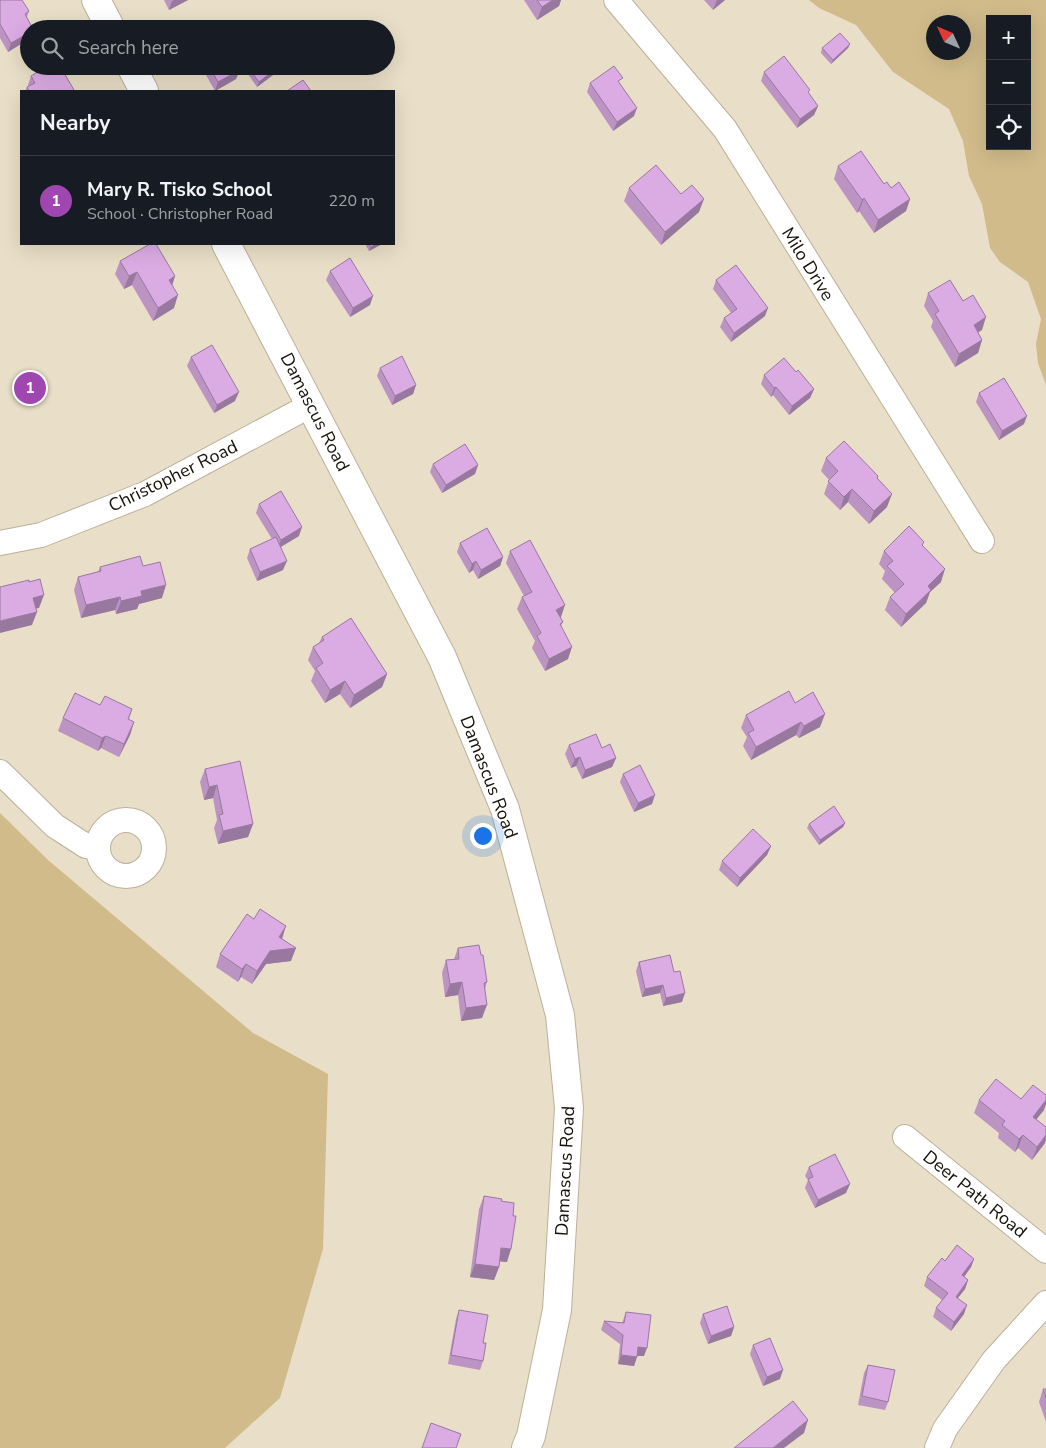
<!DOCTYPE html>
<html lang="en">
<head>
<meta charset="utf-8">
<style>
	body { margin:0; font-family:"Nunito Sans",sans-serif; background:#242831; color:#f1f3f6 }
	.controls { position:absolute; right:15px; top:15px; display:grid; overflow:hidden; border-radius:0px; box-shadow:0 5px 20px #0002 }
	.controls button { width:45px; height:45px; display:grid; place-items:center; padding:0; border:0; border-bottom:1px solid #363941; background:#171b24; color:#f1f3f6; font:25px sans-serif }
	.compass { position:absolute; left:926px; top:15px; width:45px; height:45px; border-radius:50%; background:#171b24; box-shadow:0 5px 20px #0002; rotate:314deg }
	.you { position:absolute; left:482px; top:835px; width:18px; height:18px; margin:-12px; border:4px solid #fff; border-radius:50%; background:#1a73e8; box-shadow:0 0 0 8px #1a73e833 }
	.badge { display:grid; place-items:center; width:32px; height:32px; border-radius:50%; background:#a046b1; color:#fff; font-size:16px; font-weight:700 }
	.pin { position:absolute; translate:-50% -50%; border:2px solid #fff; box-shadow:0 1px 5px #0006 }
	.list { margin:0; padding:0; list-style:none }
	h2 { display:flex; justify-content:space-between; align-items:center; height:65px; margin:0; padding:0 20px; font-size:21px }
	h2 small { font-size:16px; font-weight:400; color:#9ea1a6 }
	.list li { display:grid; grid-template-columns:32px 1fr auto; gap:15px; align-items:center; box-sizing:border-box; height:90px; padding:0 20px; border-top:1px solid #363941 }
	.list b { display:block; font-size:19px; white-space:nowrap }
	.list p { margin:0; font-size:16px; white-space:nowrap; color:#9ea1a6 }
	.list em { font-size:16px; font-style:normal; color:#9ea1a6 }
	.icon { flex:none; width:28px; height:28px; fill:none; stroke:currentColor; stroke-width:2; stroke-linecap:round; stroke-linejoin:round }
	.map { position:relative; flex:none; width:1046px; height:1448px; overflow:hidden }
	.search { position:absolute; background:#171b24; box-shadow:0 5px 20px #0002; left:20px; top:20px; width:375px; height:55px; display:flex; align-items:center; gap:12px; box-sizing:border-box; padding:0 18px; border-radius:28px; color:#9ea1a6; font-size:19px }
	.panel { position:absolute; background:#171b24; box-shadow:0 5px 20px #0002; left:20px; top:90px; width:375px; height:155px; border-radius:0px }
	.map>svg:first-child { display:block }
	.green { fill:#d1bb8b; fill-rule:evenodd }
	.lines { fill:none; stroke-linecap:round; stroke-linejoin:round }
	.minor-casing { stroke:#bbb19b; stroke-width:26 }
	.tertiary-casing { stroke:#bbb19b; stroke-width:30 }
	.minor { stroke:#fff; stroke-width:24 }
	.tertiary { stroke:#fff; stroke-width:28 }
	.wall { fill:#bc94c4 }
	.shaded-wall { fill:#9978a0 }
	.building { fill:#dbace4; stroke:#9978a0 }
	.labels { text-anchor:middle; stroke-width:5; stroke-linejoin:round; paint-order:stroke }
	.street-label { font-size:18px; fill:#16120a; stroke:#fff }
</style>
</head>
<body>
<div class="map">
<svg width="1046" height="1448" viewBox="0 0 1046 1448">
	<rect width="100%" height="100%" fill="#e9dec7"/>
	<!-- green -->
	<g class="green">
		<path d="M 809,0 L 1046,0 L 1046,385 L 1038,363 L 1036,344 L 1041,319 L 1028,282 L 1000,262 L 990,248 L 982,204 L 969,176 L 963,141 L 949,109 L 893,72 L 856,25 L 819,8 ZM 990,19 L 1027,19 L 1027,146 L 990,146 ZM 934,22 L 964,22 L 964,52 L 934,52 Z"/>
		<polygon points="0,813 48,860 253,1033 328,1074 323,1249 280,1398 225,1448 0,1448"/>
	</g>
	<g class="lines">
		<!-- minor casing -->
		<g class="minor-casing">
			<g id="minor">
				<polyline points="616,0 725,129 982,541"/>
				<polyline points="0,543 41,535 145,494 311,405"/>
				<polyline points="0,772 55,826 86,846 98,848"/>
				<circle cx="126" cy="848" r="28"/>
				<polyline points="905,1137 1046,1251"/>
				<polyline points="937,1448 945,1429 994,1360 1046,1303"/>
			</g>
		</g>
		<!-- tertiary casing -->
		<g class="tertiary-casing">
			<g id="tertiary">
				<polyline points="96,0 111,29"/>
				<polyline points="131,66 144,91"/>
				<polyline points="226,244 442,657 505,809 560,1015 569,1108 557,1310 531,1436 526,1448"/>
			</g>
		</g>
		<!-- minor -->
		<use href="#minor" class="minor"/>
		<!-- tertiary -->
		<use href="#tertiary" class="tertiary"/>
	</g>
	<!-- wall -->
	<g class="wall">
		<polygon points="0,0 29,11 27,17 29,33 29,39 8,52 0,38"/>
		<polygon points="164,0 188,0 169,10"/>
		<polygon points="524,0 561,0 559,6 537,20"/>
		<polygon points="704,0 725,0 713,10"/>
		<polygon points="850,44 848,48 831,64 821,53 822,48"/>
		<polygon points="201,66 237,66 240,70 236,79 215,91"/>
		<polygon points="247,66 274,70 273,75 257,87 245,70"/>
		<polygon points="764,72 818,106 814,115 797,128 761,81"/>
		<polygon points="31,76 73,91 25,91 27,87 29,86 28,85"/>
		<polygon points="590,83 620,84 634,116 613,131 587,92"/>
		<polygon points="838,166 884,184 910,199 906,211 874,233 859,211 857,213 834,179"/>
		<polygon points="629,188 681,194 699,212 661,245 624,201"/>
		<polygon points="365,244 382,244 369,251"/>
		<polygon points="120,261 175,276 172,285 174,308 153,321 132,285 124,289 115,274"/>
		<polygon points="330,271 370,305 350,317 326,280"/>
		<polygon points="716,280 765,316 731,342 720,327 724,318 731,313 713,289"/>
		<polygon points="928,293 982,330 978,332 982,340 978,353 955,367 931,327 933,321 924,306"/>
		<polygon points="191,357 235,401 214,413 187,366"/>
		<polygon points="380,368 416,385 413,394 392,405 377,376"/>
		<polygon points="796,372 814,389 810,398 789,415 773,395 771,397 761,384 764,375"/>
		<polygon points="979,393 1024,424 999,440 976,402"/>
		<polygon points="826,458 878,476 878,479 887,507 869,524 848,502 840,510 824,494 829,480 821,471"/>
		<polygon points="433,464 478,465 475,474 442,493 430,472"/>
		<polygon points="259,504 299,536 281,547 283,570 257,581 247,558 250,549 272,539 256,513"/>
		<polygon points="460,543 503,557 500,566 478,579 473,570 469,573 457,552"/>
		<polygon points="923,546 941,582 930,592 926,603 901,627 885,610 890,597 895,593 882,579 885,571 879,564 884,551"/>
		<polygon points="510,551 561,617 560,617 563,622 561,626 568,659 545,671 532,648 535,641 517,609 522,597 524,596 506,563"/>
		<polygon points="143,566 162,598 139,604 137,609 116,614 115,610 81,618 74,590 78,577 98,572 100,567"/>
		<polygon points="322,637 387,674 382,687 350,708 340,694 325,703 311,681 315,671 308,660 313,647 319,643"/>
		<polygon points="795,703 820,727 799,738 796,735 751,760 743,746 747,737 741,728 746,715"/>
		<polygon points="100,705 132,709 129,719 134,722 130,735 119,757 101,748 98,751 58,731 63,718"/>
		<polygon points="569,745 602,748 616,758 612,767 582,779 576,766 571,768 565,754"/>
		<polygon points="205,769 253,824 248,837 218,844 214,828 217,820 213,798 204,800 200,782"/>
		<polygon points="623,774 652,804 634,812 620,782"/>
		<polygon points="845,823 843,827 819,845 807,828 809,824"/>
		<polygon points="771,846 767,855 737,887 719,870 722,861"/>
		<polygon points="282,938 291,961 266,964 252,984 241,977 238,982 216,967 220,954"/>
		<polygon points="458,948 481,955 487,982 485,989 482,1018 461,1021 458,995 445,997 442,973 446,960 454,959"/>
		<polygon points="639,962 682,1002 663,1006 660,993 642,997 636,971"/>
		<polygon points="1021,1099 1044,1110 1036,1119 1046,1127 1046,1141 1032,1160 1018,1148 1015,1152 998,1138 999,1133 974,1113 979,1100"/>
		<polygon points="809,1167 846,1193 815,1208 805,1188 808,1180 805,1176"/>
		<polygon points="484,1196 501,1201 507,1262 499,1261 499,1267 494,1280 470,1277 479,1209"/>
		<polygon points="974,1259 971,1267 964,1277 968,1280 965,1289 958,1298 964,1314 951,1331 933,1317 936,1308 942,1300 924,1286 927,1277 945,1261"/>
		<polygon points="459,1310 483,1343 483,1361 480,1370 448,1364 456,1319"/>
		<polygon points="626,1312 644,1356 637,1356 634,1366 618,1364 620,1344 601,1330 604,1321 622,1323"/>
		<polygon points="703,1314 734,1327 731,1336 708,1344 700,1323"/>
		<polygon points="753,1345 780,1379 763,1386 750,1354"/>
		<polygon points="868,1365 888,1402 885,1410 858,1405 864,1373"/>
		<polygon points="1043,1389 1046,1389 1046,1422 1039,1402"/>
	</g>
	<!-- shaded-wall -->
	<g class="shaded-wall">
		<polygon points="174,0 188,0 169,10 172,1"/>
		<polygon points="553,0 561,0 559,6 537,20 542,7"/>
		<polygon points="717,0 725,0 713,10"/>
		<polygon points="29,33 29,39 8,52 11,43"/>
		<polygon points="850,44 848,48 831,64 833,60"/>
		<polygon points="240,70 236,79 215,91 218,82"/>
		<polygon points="274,70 273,75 257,87 259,82"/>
		<polygon points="818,106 814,115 797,128 800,119"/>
		<polygon points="637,108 634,116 613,131 617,122"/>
		<polygon points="864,198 859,211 857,213 862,200"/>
		<polygon points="704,199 699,212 661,245 665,232"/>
		<polygon points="910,199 906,211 874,233 878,220"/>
		<polygon points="376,244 382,244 369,251 371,247"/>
		<polygon points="137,272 132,285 124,289 129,276"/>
		<polygon points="175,276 171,289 169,280"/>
		<polygon points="178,295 174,308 153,321 158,308"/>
		<polygon points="373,296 370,305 350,317 353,308"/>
		<polygon points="768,308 765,316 731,342 734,333"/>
		<polygon points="986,317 982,330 969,338 974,325"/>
		<polygon points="982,340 978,353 955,367 959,354"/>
		<polygon points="416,385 413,394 392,405 395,396"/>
		<polygon points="776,387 773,395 771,397 774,388"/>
		<polygon points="814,389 810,398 789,415 792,406"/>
		<polygon points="239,392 235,401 214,413 217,405"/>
		<polygon points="1027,416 1024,424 999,440 1002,431"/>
		<polygon points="478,465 475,474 442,493 446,485"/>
		<polygon points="852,489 848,502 840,510 844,497"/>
		<polygon points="892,494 887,507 869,524 874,511"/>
		<polygon points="302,527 299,536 277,549 281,540"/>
		<polygon points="503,557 500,566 478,579 481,570"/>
		<polygon points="287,561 283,570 257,581 260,572"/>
		<polygon points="476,561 473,570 469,573 472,564"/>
		<polygon points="945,569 941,582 930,592 926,603 901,627 906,614 928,586"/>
		<polygon points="166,585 162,598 139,604 137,609 116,614 121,601 141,591"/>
		<polygon points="44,595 39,608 28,610 33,598"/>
		<polygon points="120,597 115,610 81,618 86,605"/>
		<polygon points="565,605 561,617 552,622 556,610"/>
		<polygon points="37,612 32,625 0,633 0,621"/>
		<polygon points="572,647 568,659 545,671 549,659"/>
		<polygon points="387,674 382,687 350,708 354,695"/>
		<polygon points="345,681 340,694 325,703 330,690"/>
		<polygon points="825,714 820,727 799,738 804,726"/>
		<polygon points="134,722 130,735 119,757 124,744"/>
		<polygon points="801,722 796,735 751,760 756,747"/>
		<polygon points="106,736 101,748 98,751 102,738"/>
		<polygon points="580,757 576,766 571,768 575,759"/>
		<polygon points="616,758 612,767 582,779 585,770"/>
		<polygon points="217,785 213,798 204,800 209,787"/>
		<polygon points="655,795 652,804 634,812 638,803"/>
		<polygon points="845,823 843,827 819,845 820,840"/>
		<polygon points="253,824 248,837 218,844 223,831"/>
		<polygon points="771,846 767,855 737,887 740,878"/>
		<polygon points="286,926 282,939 279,937"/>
		<polygon points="296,948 291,961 266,964 252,984 257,971 270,951"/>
		<polygon points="246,964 241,977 238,982 242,969"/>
		<polygon points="462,982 458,995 445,997 450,984"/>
		<polygon points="663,985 660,993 642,997 645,989"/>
		<polygon points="685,993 682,1002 663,1006 666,998"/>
		<polygon points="487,1005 482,1018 461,1021 466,1008"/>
		<polygon points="1046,1100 1046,1104 1044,1110 1028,1130 1033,1117"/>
		<polygon points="1023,1135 1018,1148 1015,1152 1019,1139"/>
		<polygon points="1046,1135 1045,1143 1032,1160 1037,1147"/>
		<polygon points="850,1184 846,1193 815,1208 818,1200"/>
		<polygon points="501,1248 511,1249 507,1262 497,1261"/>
		<polygon points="974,1259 971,1267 959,1284 962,1275"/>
		<polygon points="475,1264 499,1267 494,1280 470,1277"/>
		<polygon points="968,1280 965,1289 952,1305 956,1297"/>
		<polygon points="967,1305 964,1314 951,1331 954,1322"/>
		<polygon points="734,1327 731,1336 708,1344 711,1336"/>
		<polygon points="638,1347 647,1348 644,1356 635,1356"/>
		<polygon points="621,1355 637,1357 634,1366 618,1364"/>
		<polygon points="783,1370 780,1379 763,1386 767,1377"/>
		<polygon points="808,1420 804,1433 784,1448 773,1448"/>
	</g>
	<!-- building -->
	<g class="building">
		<polygon points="0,0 22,0 29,11 25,14 33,29 29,29 29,33 11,43 0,24"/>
		<polygon points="537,0 553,0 542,7"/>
		<polygon points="840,33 850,44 833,60 822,48"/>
		<polygon points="784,56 810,90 808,92 818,106 800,119 764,72"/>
		<polygon points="47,66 60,66 74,90 71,91 29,91 27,87 35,83 31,76"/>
		<polygon points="209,66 237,66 240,70 218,82"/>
		<polygon points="247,66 271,66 274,70 259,82"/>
		<polygon points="614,66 623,78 618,81 637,108 617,122 590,83"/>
		<polygon points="303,80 311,91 287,91"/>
		<polygon points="861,151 884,184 887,182 891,188 899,182 910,199 878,220 864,198 862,200 838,166"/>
		<polygon points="656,165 681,194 692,185 704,199 665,232 629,188"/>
		<polygon points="150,244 151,244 151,245 154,244 156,244 175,276 169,280 178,295 158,308 137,272 129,276 120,261"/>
		<polygon points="369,244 376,244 371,247"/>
		<polygon points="350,258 373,296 353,308 330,271"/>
		<polygon points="736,265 768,308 734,333 724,318 737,309 716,280"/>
		<polygon points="950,280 963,301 973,295 986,317 974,325 982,340 959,354 935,314 939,311 928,293"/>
		<polygon points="212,345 239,392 217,405 191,357"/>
		<polygon points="402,356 416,385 395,396 380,368"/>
		<polygon points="784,358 796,372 798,370 814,389 792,406 776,387 774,388 764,375"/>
		<polygon points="1004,378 1027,416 1002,431 979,393"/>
		<polygon points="844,441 878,476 877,478 892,494 874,511 852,489 844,497 828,481 838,471 826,458"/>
		<polygon points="465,444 478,465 446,485 433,464"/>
		<polygon points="281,491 302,527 281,540 259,504"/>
		<polygon points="909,526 924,542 922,545 945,569 928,586 931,590 906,614 890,597 904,584 887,566 893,561 884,551"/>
		<polygon points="487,528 503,557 481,570 476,561 472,564 460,543"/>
		<polygon points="276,537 287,561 260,572 250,549"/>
		<polygon points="530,540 565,605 556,610 563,622 560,624 572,647 549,659 537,636 541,633 522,597 532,592 510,551"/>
		<polygon points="140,556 143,566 160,562 166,585 141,591 142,596 121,601 120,597 86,605 78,577 101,571 100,567"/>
		<polygon points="40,579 44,595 33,598 37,612 0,621 0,587 29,580 29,582"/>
		<polygon points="351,618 387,674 354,695 345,681 330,690 316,668 323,663 313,647 324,640 322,637"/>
		<polygon points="789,691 795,703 813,692 825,714 804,726 801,722 756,747 748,733 754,730 746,715"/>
		<polygon points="75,693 100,705 105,696 132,709 128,719 134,722 124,744 106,736 102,738 63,718"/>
		<polygon points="596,734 602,748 610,744 616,758 585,770 580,757 575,759 569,745"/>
		<polygon points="240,761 253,824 223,831 219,815 223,814 217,785 209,787 205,769"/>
		<polygon points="640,765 655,795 638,803 623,774"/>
		<polygon points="834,806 845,823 820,840 809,824"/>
		<polygon points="753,829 771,846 740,878 722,861"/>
		<polygon points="260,909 286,926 279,937 296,948 270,951 257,971 246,964 242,969 220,954 247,914 254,919"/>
		<polygon points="479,945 481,955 483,955 487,982 484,983 487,1005 466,1008 462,982 450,984 446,960 459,959 458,948"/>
		<polygon points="670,955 674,972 680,971 685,993 666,998 663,985 645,989 639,962"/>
		<polygon points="996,1079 1021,1099 1033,1085 1046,1095 1046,1100 1033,1117 1046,1127 1046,1135 1037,1147 1023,1135 1019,1139 1002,1125 1005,1121 979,1100"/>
		<polygon points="835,1154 850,1184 818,1200 808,1179 813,1177 809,1167"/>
		<polygon points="484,1196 502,1199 501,1201 514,1203 513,1216 516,1216 511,1249 501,1248 499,1267 475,1264"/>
		<polygon points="957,1245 974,1259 962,1275 968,1280 956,1297 967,1305 954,1322 936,1308 948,1293 927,1277 942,1258 945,1261"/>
		<polygon points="727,1306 734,1327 711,1336 703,1314"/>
		<polygon points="459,1310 488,1315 483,1343 486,1343 483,1361 451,1355"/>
		<polygon points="626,1312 651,1315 647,1348 638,1347 637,1357 621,1355 623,1335 604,1321 624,1323"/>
		<polygon points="770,1338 783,1370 767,1377 753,1345"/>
		<polygon points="868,1365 895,1370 888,1402 862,1396"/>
		<polygon points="1043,1389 1046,1389 1046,1397"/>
		<polygon points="793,1401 808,1420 773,1448 734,1448"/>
		<polygon points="431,1423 461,1434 456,1448 422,1448"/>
	</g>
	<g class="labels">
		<!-- street labels -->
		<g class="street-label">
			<text transform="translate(808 264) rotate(58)" y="6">Milo Drive</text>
			<text transform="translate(315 412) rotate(63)" y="6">Damascus Road</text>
			<text transform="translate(173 476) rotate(-26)" y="6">Christopher Road</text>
			<text transform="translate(489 777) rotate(69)" y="6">Damascus Road</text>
			<text transform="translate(565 1171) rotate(-87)" y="6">Damascus Road</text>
			<text transform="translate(975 1194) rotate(39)" y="6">Deer Path Road</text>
		</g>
	</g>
</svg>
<div class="controls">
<button>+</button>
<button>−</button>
<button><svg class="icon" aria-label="locate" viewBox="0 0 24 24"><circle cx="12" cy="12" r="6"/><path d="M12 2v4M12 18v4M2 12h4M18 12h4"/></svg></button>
</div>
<svg class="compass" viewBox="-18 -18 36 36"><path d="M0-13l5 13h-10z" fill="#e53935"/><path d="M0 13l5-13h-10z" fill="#9ea1a6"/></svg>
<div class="you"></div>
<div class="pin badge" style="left:30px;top:388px">1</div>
<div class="search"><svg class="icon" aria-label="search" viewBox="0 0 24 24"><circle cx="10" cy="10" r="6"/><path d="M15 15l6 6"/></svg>Search here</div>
<section class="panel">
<h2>Nearby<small></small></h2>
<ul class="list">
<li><span class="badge">1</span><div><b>Mary R. Tisko School</b><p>School · Christopher Road</p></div><em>220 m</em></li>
</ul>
</section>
</div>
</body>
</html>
